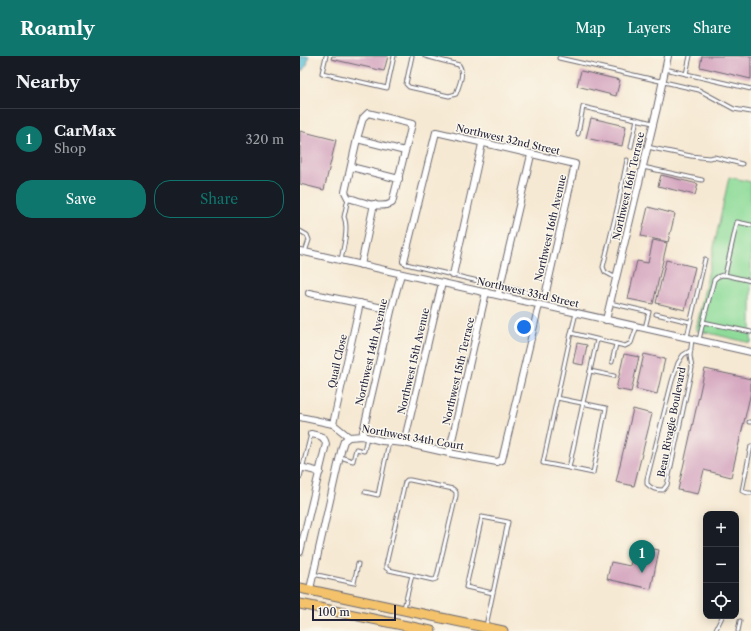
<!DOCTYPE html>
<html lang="en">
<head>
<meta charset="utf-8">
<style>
	body { margin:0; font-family:"Libre Caslon Text",serif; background:#242831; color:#f1f3f6 }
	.controls { position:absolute; right:12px; bottom:12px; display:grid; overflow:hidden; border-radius:8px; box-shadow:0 2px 10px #0003 }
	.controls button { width:36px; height:36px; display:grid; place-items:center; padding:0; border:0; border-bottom:1px solid #363941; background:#171b24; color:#f1f3f6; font:20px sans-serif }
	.scale { position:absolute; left:12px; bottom:10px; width:84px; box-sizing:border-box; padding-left:4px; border:2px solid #22223b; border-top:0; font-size:11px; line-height:14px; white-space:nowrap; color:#22223b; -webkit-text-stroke:3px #fbf7ec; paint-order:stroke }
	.you { position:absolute; left:224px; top:271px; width:14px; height:14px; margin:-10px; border:3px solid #fff; border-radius:50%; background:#1a73e8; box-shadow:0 0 0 6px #1a73e833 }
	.badge { display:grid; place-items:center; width:26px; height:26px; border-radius:50%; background:#0f766e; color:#fff; font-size:13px; font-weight:700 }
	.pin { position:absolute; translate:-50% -33px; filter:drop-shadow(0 1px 2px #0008) }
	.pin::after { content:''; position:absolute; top:21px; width:14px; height:12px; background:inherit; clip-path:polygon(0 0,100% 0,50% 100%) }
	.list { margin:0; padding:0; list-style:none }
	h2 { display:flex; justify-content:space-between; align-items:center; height:52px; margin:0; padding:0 16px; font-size:17px }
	h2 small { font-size:13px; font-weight:400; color:#9ea1a6 }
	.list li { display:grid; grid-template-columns:26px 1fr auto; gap:12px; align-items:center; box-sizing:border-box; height:60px; padding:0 16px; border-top:1px solid #363941 }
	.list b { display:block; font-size:15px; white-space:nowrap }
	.list p { margin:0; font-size:13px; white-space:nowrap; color:#9ea1a6 }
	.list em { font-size:13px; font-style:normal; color:#9ea1a6 }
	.actions { display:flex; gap:8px; padding:12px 16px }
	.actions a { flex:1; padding:9px 0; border:1px solid #0f766e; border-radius:16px; text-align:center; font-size:14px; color:#0f766e }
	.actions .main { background:#0f766e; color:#fff }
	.icon { flex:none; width:22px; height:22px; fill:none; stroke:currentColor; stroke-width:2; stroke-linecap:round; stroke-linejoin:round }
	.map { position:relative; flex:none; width:451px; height:575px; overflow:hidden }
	header { display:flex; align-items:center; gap:24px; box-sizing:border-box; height:56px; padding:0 20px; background:#0f766e; color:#fff }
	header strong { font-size:19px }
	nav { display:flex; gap:22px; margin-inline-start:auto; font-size:14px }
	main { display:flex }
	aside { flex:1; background:#171b24 }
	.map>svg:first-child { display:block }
	.green { fill:#8edb99; stroke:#587e6a }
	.water { fill:#55bdd3; stroke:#3c7087 }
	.building { fill:#d5a7c0 }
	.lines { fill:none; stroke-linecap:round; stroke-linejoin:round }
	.lane-casing { stroke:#6c6870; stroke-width:5 }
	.street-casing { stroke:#6c6870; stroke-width:8 }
	.primary-casing { stroke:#6c6870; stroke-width:11 }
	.lane { stroke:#fff; stroke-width:3 }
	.street { stroke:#fff; stroke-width:6 }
	.primary { stroke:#f3c26a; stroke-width:9 }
	.labels { text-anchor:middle; stroke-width:3; stroke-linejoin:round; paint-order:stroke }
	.street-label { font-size:10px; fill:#22223b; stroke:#fbf7ec }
</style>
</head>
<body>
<header>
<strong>Roamly</strong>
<nav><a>Map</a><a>Layers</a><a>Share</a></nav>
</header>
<main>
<aside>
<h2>Nearby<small></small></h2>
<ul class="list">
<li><span class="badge">1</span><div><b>CarMax</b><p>Shop</p></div><em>320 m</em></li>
</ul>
<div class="actions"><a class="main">Save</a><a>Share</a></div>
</aside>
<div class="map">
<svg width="451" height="575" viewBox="0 0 451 575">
	<rect width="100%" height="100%" fill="#fbf7ec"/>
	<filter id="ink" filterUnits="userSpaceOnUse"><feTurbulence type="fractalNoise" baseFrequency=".025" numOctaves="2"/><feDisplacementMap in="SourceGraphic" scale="8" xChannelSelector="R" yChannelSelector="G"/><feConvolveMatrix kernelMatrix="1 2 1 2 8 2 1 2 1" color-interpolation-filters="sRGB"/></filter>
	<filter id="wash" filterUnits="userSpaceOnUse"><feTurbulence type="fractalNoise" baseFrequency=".012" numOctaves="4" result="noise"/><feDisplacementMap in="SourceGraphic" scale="16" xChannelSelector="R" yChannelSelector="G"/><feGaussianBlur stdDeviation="0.9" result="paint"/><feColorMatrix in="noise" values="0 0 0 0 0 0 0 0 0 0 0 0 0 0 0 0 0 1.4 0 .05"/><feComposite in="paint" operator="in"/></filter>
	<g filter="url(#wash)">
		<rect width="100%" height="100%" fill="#f6e9d3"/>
		<!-- green -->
		<polygon class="green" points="429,121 451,126 451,287 396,274"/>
		<!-- water -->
		<polygon class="water" points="0,0 9,0 7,9 2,15 0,15"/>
		<g id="blocks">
			<!-- building -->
			<g class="building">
				<polygon points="32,0 88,0 84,15 31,3"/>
				<polygon points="402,0 451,0 451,23 400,11"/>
				<polygon points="281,15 320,24 316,40 277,30"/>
				<polygon points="291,62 326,70 322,90 286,82"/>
				<polygon points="0,75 36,84 24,134 0,128"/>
				<polygon points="361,119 398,128 395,139 358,130"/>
				<polygon points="348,151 375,158 368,186 341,180"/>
				<polygon points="353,184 367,187 353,248 328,243 337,205 348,207"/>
				<polygon points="366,204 395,211 385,254 356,247"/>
				<polygon points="277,287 287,289 283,309 273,307"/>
				<polygon points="324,298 339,301 331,336 316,333"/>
				<polygon points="344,298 365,303 357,338 336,333"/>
				<polygon points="405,313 451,323 451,336 431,421 404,414 398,438 378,434"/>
				<polygon points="333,353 352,358 334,430 316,426"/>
				<polygon points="344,491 359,494 351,533 307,523 311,506 330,510 332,501 341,503"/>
			</g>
		</g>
	</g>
	<g filter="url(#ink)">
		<use href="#blocks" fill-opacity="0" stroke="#6c6870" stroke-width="1"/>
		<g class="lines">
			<!-- lane casing -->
			<g class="lane-casing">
				<g id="lane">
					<polyline points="26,0 22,17 87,32 94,0"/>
					<path d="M 112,0 L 106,28 L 109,31 L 149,40 L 156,38 C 159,29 165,18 159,9 L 125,0"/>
					<polyline points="259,2 399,34 434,53 451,56"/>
					<polyline points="365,13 451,33"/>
					<polyline points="386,18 390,0"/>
					<polyline points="278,78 283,51 353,67"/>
					<polyline points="331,91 337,63"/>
					<polyline points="347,91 391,100 409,102 414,101 442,108"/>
					<polyline points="343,111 402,124"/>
					<polyline points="0,175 7,179 9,184 5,196"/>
					<path d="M 41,204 C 43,193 49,172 44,161 L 48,142"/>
					<path d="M 104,205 L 106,208 C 152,219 198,230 245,240"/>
					<polyline points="425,219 437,166 451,169"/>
					<polyline points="316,222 305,216 303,211 318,149 327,104"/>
					<polyline points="310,247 349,256 345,272"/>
					<polyline points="276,257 271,277 325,290 331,287 337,270"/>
					<polyline points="356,258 390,266"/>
					<path d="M 403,266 L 414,224 C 417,220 420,219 425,219 L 451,225"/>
					<polyline points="271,277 243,407 269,412 283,347 297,284"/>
					<polyline points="387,281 405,203"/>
					<polyline points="399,284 403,266 451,276"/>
					<path d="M 391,294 L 383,299 L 378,307 L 372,325 L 347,423 L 347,428 C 352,433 356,434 363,434 L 367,429 L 392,312 L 390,300 L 392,283"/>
					<polyline points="312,306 316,288"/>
					<polyline points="290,315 314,320"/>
					<polyline points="257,342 306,352 293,417 269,412"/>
					<polyline points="449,366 451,366"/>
					<polyline points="451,390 442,435 448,437 451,437"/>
					<polyline points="40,401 53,405 56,393 64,395 67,381"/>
					<polyline points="0,421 11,378"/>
					<polygon points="107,424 110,424 153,433 156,436 156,440 137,520 136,523 133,524 89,514 86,512 86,509 105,426"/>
					<polyline points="65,436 78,439 89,386"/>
					<polyline points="13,518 54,527 58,508"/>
					<polyline points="104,552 112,519"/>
					<polyline points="186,570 208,466 182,461 166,531 193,537"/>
					<polyline points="415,575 422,561"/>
					<polyline points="438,575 440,565"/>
				</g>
			</g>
			<!-- street casing -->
			<g class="street-casing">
				<g id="street">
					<path d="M 68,57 L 112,68 L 92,147 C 80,154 61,145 48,142 L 45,136 L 57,83 L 63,62 Z"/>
					<polyline points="57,83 105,95"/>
					<polyline points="51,111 99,123"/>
					<polyline points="0,195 451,296"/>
					<polyline points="104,205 136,76 275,108 245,240"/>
					<polyline points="61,209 74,148"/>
					<polyline points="153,219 182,88"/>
					<polyline points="9,237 83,252"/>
					<polyline points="198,239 231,99"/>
					<polyline points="306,264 357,52 368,0"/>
					<polyline points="0,361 33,368 49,381 62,380 82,385 104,387 149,397 197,406 202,404 238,253 240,249"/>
					<polyline points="33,368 60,247"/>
					<polyline points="62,380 92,251 101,218"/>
					<polyline points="104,387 142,227"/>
					<polyline points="149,397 186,236"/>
					<polyline points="0,411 20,416"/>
					<path d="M 0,496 L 26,388 C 24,379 19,380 11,378"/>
					<polyline points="10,533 42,391 44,385 49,381"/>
				</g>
			</g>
			<!-- primary casing -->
			<g class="primary-casing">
				<g id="primary">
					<polyline points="0,532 203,575"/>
					<polyline points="0,548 131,575"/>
				</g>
			</g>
			<!-- lane -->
			<use href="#lane" class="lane"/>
			<!-- street -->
			<use href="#street" class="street"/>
			<!-- primary -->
			<use href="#primary" class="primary"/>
		</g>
	</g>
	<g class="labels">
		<!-- street labels -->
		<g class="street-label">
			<text transform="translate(208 83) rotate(13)" y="4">Northwest 32nd Street</text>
			<text transform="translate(328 130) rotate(-77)" y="4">Northwest 16th Terrace</text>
			<text transform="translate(250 172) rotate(-77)" y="4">Northwest 16th Avenue</text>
			<text transform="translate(228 236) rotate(13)" y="4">Northwest 33rd Street</text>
			<text transform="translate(71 296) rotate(-77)" y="4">Northwest 14th Avenue</text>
			<text transform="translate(37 305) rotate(-77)" y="4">Quail Close</text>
			<text transform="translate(113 305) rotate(-77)" y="4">Northwest 15th Avenue</text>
			<text transform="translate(158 315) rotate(-77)" y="4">Northwest 15th Terrace</text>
			<text transform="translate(371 366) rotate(-79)" y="4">Beau Rivagie Boulevard</text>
			<text transform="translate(113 381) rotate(10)" y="4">Northwest 34th Court</text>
		</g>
	</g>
</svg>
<div class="controls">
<button>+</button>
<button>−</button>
<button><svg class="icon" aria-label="locate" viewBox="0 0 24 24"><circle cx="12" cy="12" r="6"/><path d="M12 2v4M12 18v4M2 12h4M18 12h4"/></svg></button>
</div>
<div class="scale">100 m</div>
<div class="you"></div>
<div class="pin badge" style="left:342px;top:517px">1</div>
</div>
</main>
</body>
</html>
